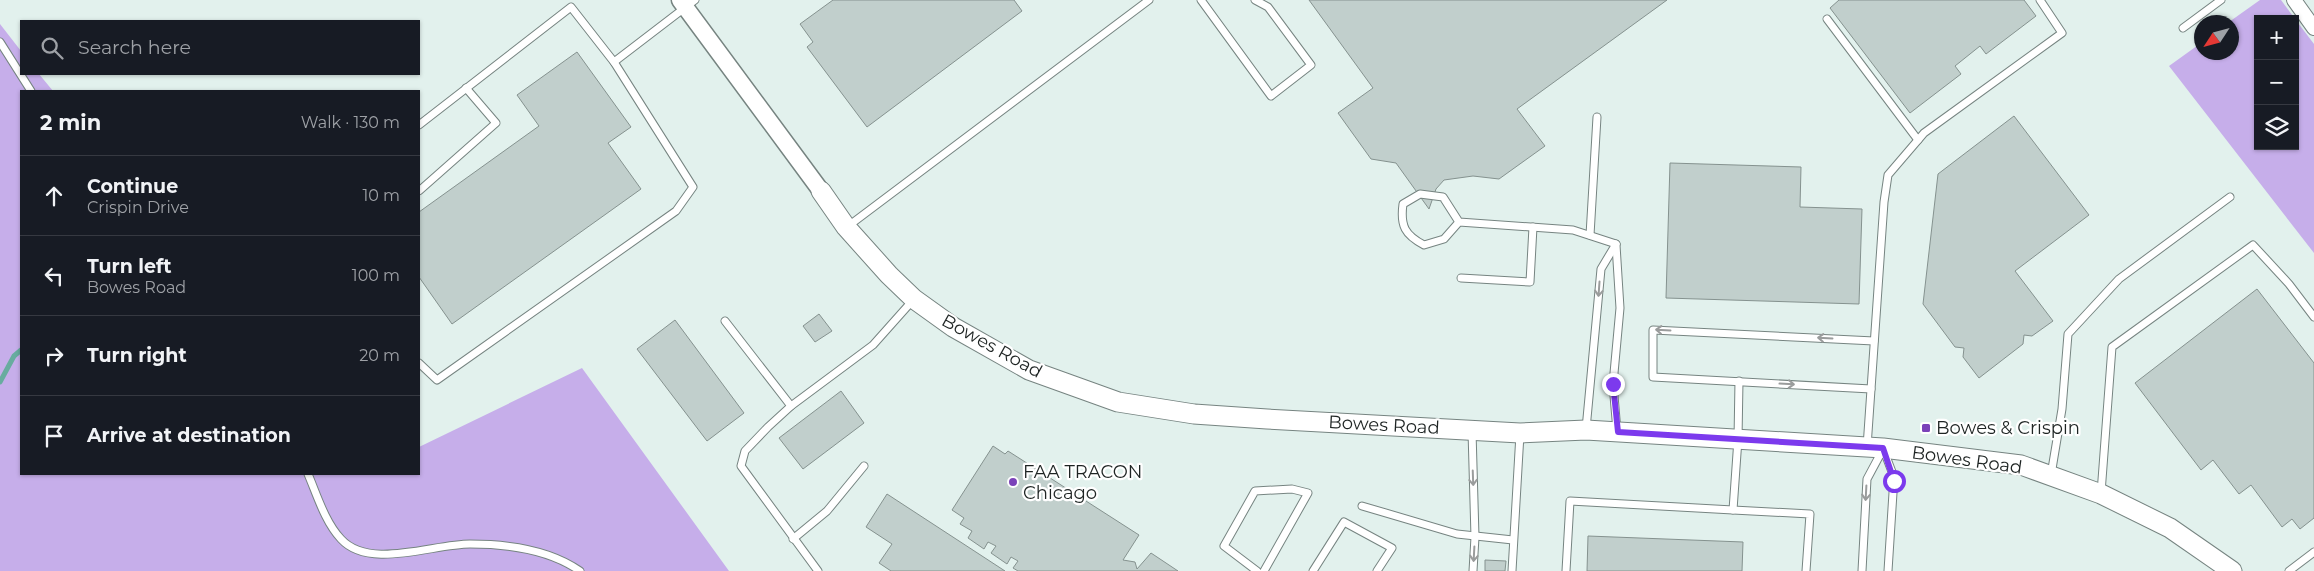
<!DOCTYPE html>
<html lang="en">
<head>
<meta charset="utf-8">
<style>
	body { margin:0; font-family:Montserrat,sans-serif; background:#242831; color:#f1f3f6 }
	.controls { position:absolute; right:15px; top:15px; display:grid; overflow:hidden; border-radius:0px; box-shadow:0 1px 4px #0004 }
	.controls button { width:45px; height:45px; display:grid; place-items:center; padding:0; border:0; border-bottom:1px solid #363941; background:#171b24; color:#f1f3f6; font:25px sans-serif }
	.compass { position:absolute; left:2194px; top:15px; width:45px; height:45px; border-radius:50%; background:#171b24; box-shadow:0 1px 4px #0004; rotate:234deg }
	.stop { position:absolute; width:15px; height:15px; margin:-11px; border:4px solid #7c3aed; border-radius:50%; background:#fff }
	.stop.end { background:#7c3aed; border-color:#fff; box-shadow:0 1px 5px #0008 }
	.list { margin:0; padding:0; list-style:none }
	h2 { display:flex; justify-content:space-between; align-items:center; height:65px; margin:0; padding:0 20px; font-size:21px }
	h2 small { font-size:16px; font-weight:400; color:#9ea1a6 }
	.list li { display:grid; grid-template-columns:32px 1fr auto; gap:15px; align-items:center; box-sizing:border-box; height:80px; padding:0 20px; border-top:1px solid #363941 }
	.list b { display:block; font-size:19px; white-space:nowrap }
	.list p { margin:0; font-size:16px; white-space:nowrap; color:#9ea1a6 }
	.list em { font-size:16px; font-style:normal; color:#9ea1a6 }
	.icon { flex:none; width:28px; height:28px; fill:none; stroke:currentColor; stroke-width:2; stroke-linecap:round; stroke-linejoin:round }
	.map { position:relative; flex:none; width:2314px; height:571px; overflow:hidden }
	.search { position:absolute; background:#171b24; box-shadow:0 1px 4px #0004; left:20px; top:20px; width:400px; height:55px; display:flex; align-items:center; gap:12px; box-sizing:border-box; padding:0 18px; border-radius:0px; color:#9ea1a6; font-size:19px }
	.panel { position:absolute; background:#171b24; box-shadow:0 1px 4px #0004; left:20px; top:90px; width:400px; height:385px; border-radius:0px }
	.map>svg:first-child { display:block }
	.green { fill:#c6aeea }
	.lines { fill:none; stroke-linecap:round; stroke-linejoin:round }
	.stream { stroke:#68ac9f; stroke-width:5 }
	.building { fill:#c1cfcc; stroke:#85928f }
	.service-casing { stroke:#768481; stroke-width:9 }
	.minor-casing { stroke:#768481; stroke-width:16 }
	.tertiary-casing { stroke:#768481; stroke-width:19 }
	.secondary-casing { stroke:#768481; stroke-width:21 }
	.service { stroke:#fff; stroke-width:7 }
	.minor { stroke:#fff; stroke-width:14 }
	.tertiary { stroke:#fff; stroke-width:16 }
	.secondary { stroke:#fff; stroke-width:19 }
	.oneway { stroke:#9a9c9c }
	.route { stroke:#7c3aed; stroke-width:6 }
	.poi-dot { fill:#7b42b9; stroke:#fff; stroke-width:2 }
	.labels { text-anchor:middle; stroke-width:4.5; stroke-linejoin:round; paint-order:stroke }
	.street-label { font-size:18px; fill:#1e2423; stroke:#fff }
	.poi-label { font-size:18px; fill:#1e2423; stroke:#fff; text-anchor:start }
</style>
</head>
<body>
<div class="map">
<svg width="2314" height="571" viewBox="0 0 2314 571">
	<rect width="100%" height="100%" fill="#e2f1ed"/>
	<!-- green -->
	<g class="green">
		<polygon points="2260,0 2281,0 2295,19 2258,19 2258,146 2295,146 2295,19 2314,44 2314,253 2169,66 2201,43 2202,52 2232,52 2232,22 2229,22"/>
		<polygon points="0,24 21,51 21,74 39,74 53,91 21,91 21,474 419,474 419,447 582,368 729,571 0,571"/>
	</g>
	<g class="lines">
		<!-- stream -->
		<polyline class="stream" points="0,382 14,356 21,350"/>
	</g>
	<!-- building -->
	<g class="building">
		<polygon points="833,0 1014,0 1022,11 867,127 807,47 813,42 800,24"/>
		<polygon points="1309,0 1667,0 1517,109 1545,146 1499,179 1473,176 1444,180 1436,189 1429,209 1396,163 1371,159 1338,113 1373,88"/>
		<polygon points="1839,0 2024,0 2036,16 1986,54 1980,46 1955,66 1961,74 1910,113 1830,8"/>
		<polygon points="577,52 631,127 608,143 641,189 452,324 419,277 419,212 539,126 517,95"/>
		<polygon points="2014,116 2089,215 2015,271 2053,321 2032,336 2024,335 2023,344 1979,378 1963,357 1964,348 1955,347 1923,304 1938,174"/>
		<polygon points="1670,163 1801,167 1800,207 1862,209 1859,304 1666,298"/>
		<polygon points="2257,289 2314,363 2314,518 2300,529 2292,519 2282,527 2251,485 2239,494 2213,460 2201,470 2135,383"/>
		<polygon points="819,314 832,331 815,342 803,326"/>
		<polygon points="675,320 744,413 707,441 637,349"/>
		<polygon points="841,391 864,423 803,469 779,438"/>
		<polygon points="993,446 1005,454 1008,451 1139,535 1123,560 1135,562 1137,569 1151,553 1178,571 1018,571 1013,568 1018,561 1011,557 1007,564 991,553 996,546 988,542 984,549 968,538 972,531 960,524 964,518 952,510"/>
		<polygon points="887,494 1005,571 891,571 879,563 892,544 866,527"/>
		<polygon points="1588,536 1743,542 1742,571 1587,571"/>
		<polygon points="1485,560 1506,561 1505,571 1485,571"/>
	</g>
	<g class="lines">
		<!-- service casing -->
		<g class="service-casing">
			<g id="service">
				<polyline points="1201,0 1271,96 1311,65 1268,7 1255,0"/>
				<polyline points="1827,19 1918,140"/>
				<polyline points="2183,28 2221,0"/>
				<polyline points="0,42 31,91"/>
				<polyline points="419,125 571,7 614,62 695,0"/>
				<polyline points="419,191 496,123 466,88"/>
				<path d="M 1459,222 L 1443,197 L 1420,194 L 1403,204 C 1400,226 1405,235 1424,245 L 1444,239 L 1459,222 L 1573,230 L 1616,244"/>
				<polyline points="847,227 1149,0"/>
				<polyline points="1590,235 1597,117"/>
				<polyline points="1616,245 1620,308 1613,384 1617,431"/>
				<polyline points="1461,278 1530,282 1533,227"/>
				<polyline points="725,321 791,406"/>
				<polyline points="419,363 437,380 676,211 693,187 614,62"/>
				<polyline points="1739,381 1738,439 1733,510 1810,514 1806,571"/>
				<polyline points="1871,389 1653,377 1653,330 1874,341"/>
				<polyline points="1586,429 1601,269 1616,244"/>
				<polyline points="1472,431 1475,537 1473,571"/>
				<polyline points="1867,447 1884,202 1888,175 1924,133 2062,33 2040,0"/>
				<polyline points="1884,451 1894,477 1888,571"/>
				<path d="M 308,474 C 317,495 325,522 341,539 C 369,570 433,544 470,544 C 507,544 550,550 580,571"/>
				<polyline points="2051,475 2062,409 2068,334 2119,279 2230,197"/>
				<polyline points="2101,493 2112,347 2253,245 2289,284 2314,317"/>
				<polyline points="1362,506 1457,534 1513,540"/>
				<polyline points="793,539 827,511 864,466"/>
				<polyline points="818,571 741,466 745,451 768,427 791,406 873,345 914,299"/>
				<polyline points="1257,571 1224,546 1255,491 1292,489 1308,493 1264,571"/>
				<polyline points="1313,571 1344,522 1392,548 1377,571"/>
				<polyline points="1512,571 1520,434"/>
				<polyline points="1566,571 1570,501 1733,510"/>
				<polyline points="1862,571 1867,479 1882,451"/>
				<polyline points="2289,571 2314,552"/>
			</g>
		</g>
		<!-- minor casing -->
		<g class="minor-casing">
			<polyline id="minor" points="2294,0 2314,28"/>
		</g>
		<!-- tertiary casing -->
		<g class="tertiary-casing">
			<polyline id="tertiary" points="680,0 821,191"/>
		</g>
		<!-- secondary casing -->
		<g class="secondary-casing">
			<polyline id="secondary" points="821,191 846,227 889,275 914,299 953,327 1029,370 1118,402 1194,414 1267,419 1520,433 1586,430 1883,448 2021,465 2101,494 2170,528 2232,571"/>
		</g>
		<!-- service -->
		<use href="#service" class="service"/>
		<!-- minor -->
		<use href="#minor" class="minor"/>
		<!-- tertiary -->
		<use href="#tertiary" class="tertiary"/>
		<!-- secondary -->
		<use href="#secondary" class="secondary"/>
	</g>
	<!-- one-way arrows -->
	<defs><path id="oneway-shaft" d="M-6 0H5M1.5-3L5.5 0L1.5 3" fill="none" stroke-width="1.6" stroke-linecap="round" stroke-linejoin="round" transform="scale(1.25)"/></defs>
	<g class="oneway">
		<use href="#oneway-shaft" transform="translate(1599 289) rotate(94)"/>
		<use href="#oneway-shaft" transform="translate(1663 330) rotate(-177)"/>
		<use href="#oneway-shaft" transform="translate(1825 338) rotate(-177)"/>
		<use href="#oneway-shaft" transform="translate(1787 384) rotate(3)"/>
		<use href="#oneway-shaft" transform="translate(1473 478) rotate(88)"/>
		<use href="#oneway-shaft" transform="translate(1866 493) rotate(93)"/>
		<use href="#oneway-shaft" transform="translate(1474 554) rotate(93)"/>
	</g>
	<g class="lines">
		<!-- route -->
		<polyline class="route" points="1613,384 1618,432 1883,448 1894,481"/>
	</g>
	<!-- markers -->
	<g class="poi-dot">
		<rect x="1921" y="423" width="10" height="10" rx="2.5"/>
		<circle cx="1013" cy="482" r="5"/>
	</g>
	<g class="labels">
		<!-- street labels -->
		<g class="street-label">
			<text transform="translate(992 346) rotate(29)" y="6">Bowes Road</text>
			<text transform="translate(1384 425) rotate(3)" y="6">Bowes Road</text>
			<text transform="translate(1967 460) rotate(8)" y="6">Bowes Road</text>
		</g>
		<!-- poi labels -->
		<g class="poi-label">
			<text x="1936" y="434">Bowes &amp; Crispin</text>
			<text x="1023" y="478">FAA TRACON<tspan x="1023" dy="21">Chicago</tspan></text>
		</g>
	</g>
</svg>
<div class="controls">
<button>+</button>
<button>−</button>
<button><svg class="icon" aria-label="layers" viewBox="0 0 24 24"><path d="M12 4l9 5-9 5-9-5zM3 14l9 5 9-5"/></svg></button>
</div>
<svg class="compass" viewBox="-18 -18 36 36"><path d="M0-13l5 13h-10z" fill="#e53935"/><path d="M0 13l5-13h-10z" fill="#9ea1a6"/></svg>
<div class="stop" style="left:1894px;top:481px"></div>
<div class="stop end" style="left:1613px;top:384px"></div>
<div class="search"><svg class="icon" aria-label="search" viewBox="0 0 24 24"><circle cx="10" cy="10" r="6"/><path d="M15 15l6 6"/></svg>Search here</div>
<section class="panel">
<h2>2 min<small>Walk · 130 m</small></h2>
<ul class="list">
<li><svg class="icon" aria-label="ahead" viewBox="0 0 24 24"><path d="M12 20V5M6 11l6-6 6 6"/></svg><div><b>Continue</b><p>Crispin Drive</p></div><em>10 m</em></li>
<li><svg class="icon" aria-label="left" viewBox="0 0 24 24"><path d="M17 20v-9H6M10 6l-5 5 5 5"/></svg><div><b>Turn left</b><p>Bowes Road</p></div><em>100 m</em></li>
<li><svg class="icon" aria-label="right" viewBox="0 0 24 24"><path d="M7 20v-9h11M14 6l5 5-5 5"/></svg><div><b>Turn right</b></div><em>20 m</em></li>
<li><svg class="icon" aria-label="arrive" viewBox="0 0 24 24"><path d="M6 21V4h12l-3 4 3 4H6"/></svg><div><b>Arrive at destination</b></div></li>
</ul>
</section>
</div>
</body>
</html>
